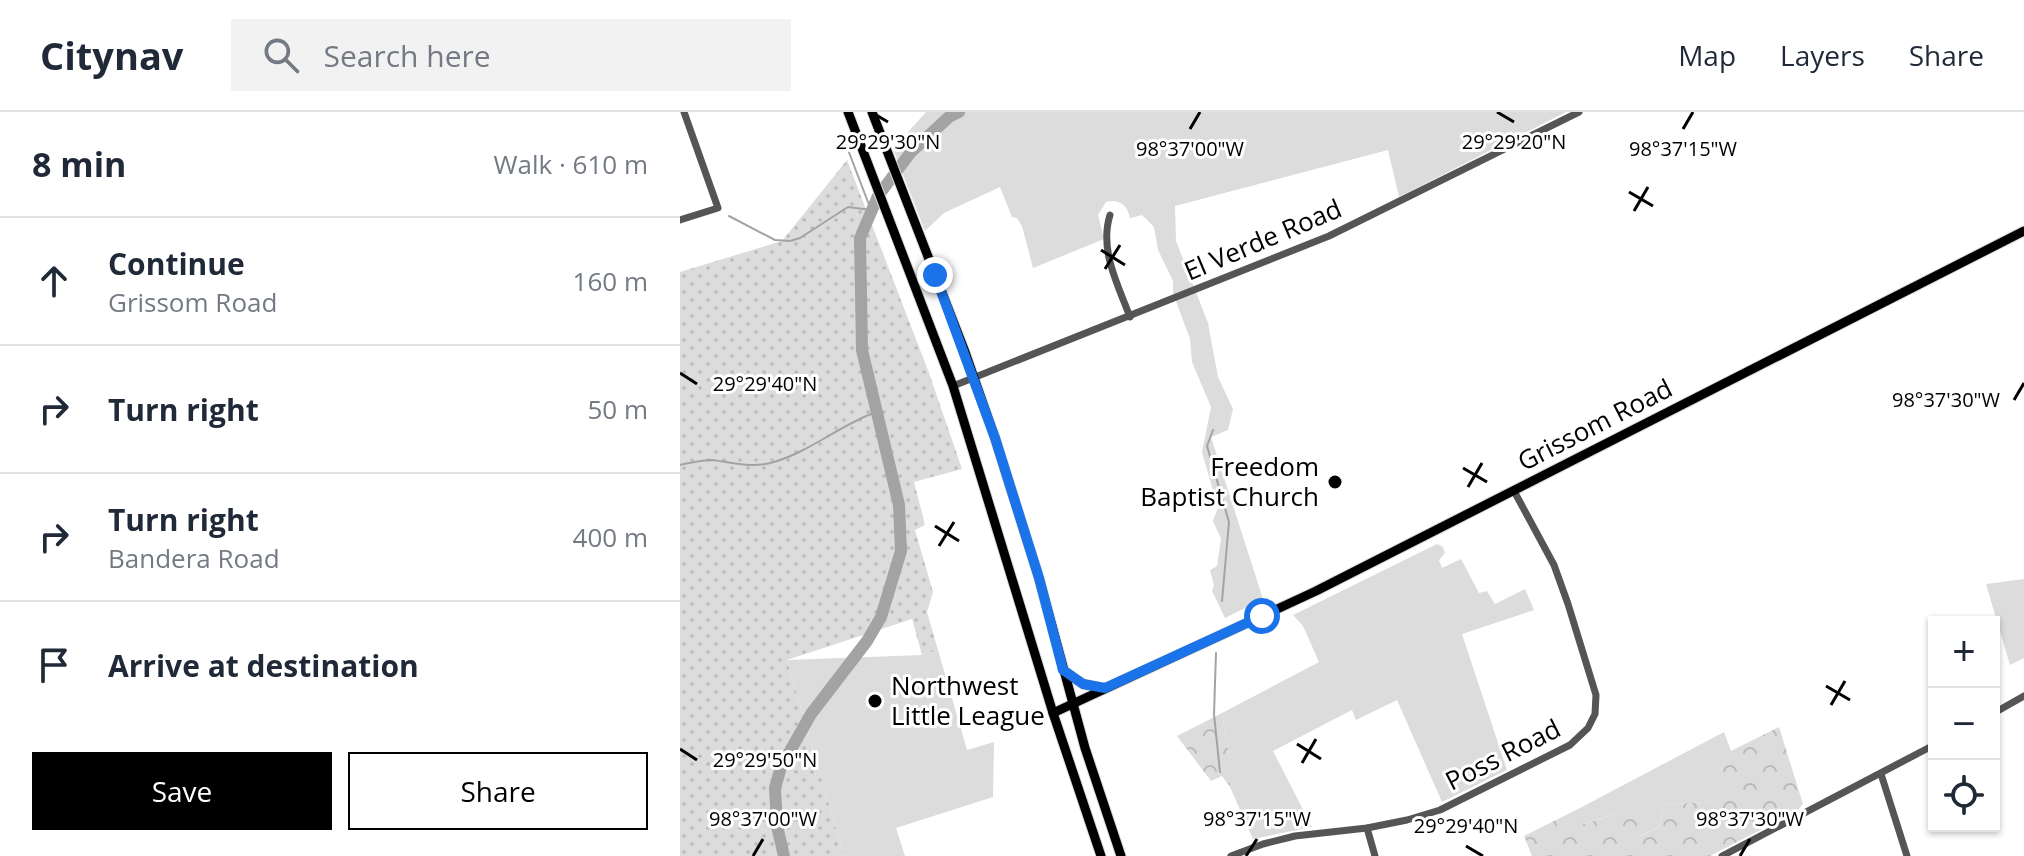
<!DOCTYPE html>
<html lang="en">
<head>
<meta charset="utf-8">
<style>
	body { margin:0; font-family:"Open Sans",sans-serif; background:#f2f2f3; color:#1f2937 }
	.controls { position:absolute; right:24px; bottom:24px; display:grid; overflow:hidden; border-radius:0px; box-shadow:0 2px 6px #0004 }
	.controls button { width:72px; height:72px; display:grid; place-items:center; padding:0; border:0; border-bottom:2px solid #e0e1e3; background:#fff; color:#1f2937; font:40px sans-serif }
	.stop { position:absolute; width:24px; height:24px; margin:-18px; border:6px solid #1a73e8; border-radius:50%; background:#fff }
	.stop.end { background:#1a73e8; border-color:#fff; box-shadow:0 2px 8px #0008 }
	.list { margin:0; padding:0; list-style:none }
	h2 { display:flex; justify-content:space-between; align-items:center; height:104px; margin:0; padding:0 32px; font-size:34px }
	h2 small { font-size:26px; font-weight:400; color:#747a83 }
	.list li { display:grid; grid-template-columns:52px 1fr auto; gap:24px; align-items:center; box-sizing:border-box; height:128px; padding:0 32px; border-top:2px solid #e0e1e3 }
	.list b { display:block; font-size:30px; white-space:nowrap }
	.list p { margin:0; font-size:26px; white-space:nowrap; color:#747a83 }
	.list em { font-size:26px; font-style:normal; color:#747a83 }
	.actions { display:flex; gap:16px; padding:24px 32px }
	.actions a { flex:1; padding:18px 0; border:2px solid #000; border-radius:0px; text-align:center; font-size:28px; color:#000 }
	.actions .main { background:#000; color:#fff }
	.icon { flex:none; width:44px; height:44px; fill:none; stroke:currentColor; stroke-width:2; stroke-linecap:round; stroke-linejoin:round }
	.map { position:relative; flex:none; width:1344px; height:744px; overflow:hidden }
	header { display:flex; align-items:center; gap:48px; box-sizing:border-box; height:112px; padding:0 40px; background:#fff; border-bottom:2px solid #e0e1e3 }
	header strong { font-size:38px }
	nav { display:flex; gap:44px; margin-inline-start:auto; font-size:28px }
	.search { width:560px; height:72px; background:#f2f2f3; display:flex; align-items:center; gap:20px; box-sizing:border-box; padding:0 28px; border-radius:0px; color:#747a83; font-size:30px }
	main { display:flex }
	aside { flex:1; background:#fff }
	.map>svg:first-child { display:block }
	.grass { fill:#dcdcdc }
	.forest { fill:url(#forest-crowns) }
	.park { fill:url(#park-dots) }
	.lines { fill:none; stroke-linecap:round; stroke-linejoin:round }
	.stream { stroke:#a3a3a3; stroke-width:2 }
	.river { stroke:#a3a3a3; stroke-width:12 }
	.major-casing { stroke:#dbdbdb; stroke-width:11 }
	.minor { stroke:#555; stroke-width:7 }
	.major { stroke:#000; stroke-width:9 }
	.route { stroke:#1a73e8; stroke-width:10 }
	.ticks { fill:none; stroke:#000; stroke-width:3 }
	.poi-dot { fill:#000; stroke:#fff; stroke-width:3 }
	.labels { text-anchor:middle; stroke-width:6; stroke-linejoin:round; paint-order:stroke }
	.street-label { font-size:26px; fill:#000; stroke:#fff }
	.poi-label { font-size:26px; fill:#000; stroke:#fff; text-anchor:end }
	.ticks-label { font-size:20px; text-anchor:middle; fill:#000; stroke:#fff; stroke-width:6; stroke-linejoin:round; paint-order:stroke }
</style>
</head>
<body>
<header>
<strong>Citynav</strong>
<div class="search"><svg class="icon" aria-label="search" viewBox="0 0 24 24"><circle cx="10" cy="10" r="6"/><path d="M15 15l6 6"/></svg>Search here</div>
<nav><a>Map</a><a>Layers</a><a>Share</a></nav>
</header>
<main>
<aside>
<h2>8 min<small>Walk · 610 m</small></h2>
<ul class="list">
<li><svg class="icon" aria-label="ahead" viewBox="0 0 24 24"><path d="M12 20V5M6 11l6-6 6 6"/></svg><div><b>Continue</b><p>Grissom Road</p></div><em>160 m</em></li>
<li><svg class="icon" aria-label="right" viewBox="0 0 24 24"><path d="M7 20v-9h11M14 6l5 5-5 5"/></svg><div><b>Turn right</b></div><em>50 m</em></li>
<li><svg class="icon" aria-label="right" viewBox="0 0 24 24"><path d="M7 20v-9h11M14 6l5 5-5 5"/></svg><div><b>Turn right</b><p>Bandera Road</p></div><em>400 m</em></li>
<li><svg class="icon" aria-label="arrive" viewBox="0 0 24 24"><path d="M6 21V4h12l-3 4 3 4H6"/></svg><div><b>Arrive at destination</b></div></li>
</ul>
<div class="actions"><a class="main">Save</a><a>Share</a></div>
</aside>
<div class="map">
<svg width="1344" height="744" viewBox="0 0 1344 744">
	<defs>
		<pattern id="forest-crowns" width="20" height="18" patternUnits="userSpaceOnUse" patternTransform="scale(2)"><rect width="20" height="18" fill="#dcdcdc"/><path d="M2 6a3 3 0 1 1 6 0M12 15a3 3 0 1 1 6 0" fill="none" stroke="#bbb"/></pattern>
		<pattern id="park-dots" width="8" height="8" patternUnits="userSpaceOnUse" patternTransform="scale(2)"><rect width="8" height="8" fill="#dcdcdc"/><path d="M2 2h.1M6 6h.1" fill="none" stroke="#bbb" stroke-width="1.8" stroke-linecap="round"/></pattern>
	</defs>
	<rect width="100%" height="100%" fill="#fff"/>
	<!-- grass -->
	<g class="grass">
		<path d="M 246,0 L 886,0 L 719,85 L 708,38 L 495,94 L 496,129 L 528,211 L 538,265 L 553,297 L 548,318 L 531,325 L 583,487 L 545,506 L 532,479 L 534,473 L 530,458 L 537,454 L 541,427 L 533,409 L 538,396 L 522,340 L 531,295 L 512,250 L 510,227 L 493,181 L 493,169 L 478,138 L 474,115 L 462,103 L 450,106 C 448,94 439,86 426,90 L 418,103 L 424,127 L 353,156 L 342,114 L 337,106 L 332,105 L 320,75 L 264,101 L 245,119 L 213,37 Z"/>
		<polygon points="757,432 763,435 765,441 759,448 762,456 781,447 799,481 807,479 815,492 845,477 854,498 782,522 827,658 762,690 717,588 676,608 672,598 593,639 632,715 573,727 550,675 550,649 542,601 639,550 623,514 613,503"/>
		<polygon points="1344,467 1344,546 1330,553 1306,472"/>
		<polygon points="258,538 287,638 314,630 313,685 216,716 225,744 164,744 107,548 242,543"/>
		<polygon points="1044,620 1051,639 1041,654 1046,674 1038,685 1024,690 984,693 979,715 959,724 936,702 903,712 900,696"/>
	</g>
	<!-- forest -->
	<g class="forest">
		<polygon points="542,601 550,649 550,675 542,664 531,669 497,624"/>
		<polygon points="1099,615 1123,692 1117,699 1030,744 852,744 844,724 900,696 904,712 936,702 956,707 960,724 979,715 984,693 1024,690 1038,685 1045,674 1041,654 1051,639"/>
	</g>
	<!-- park -->
	<polygon class="park" points="167,48 249,261 282,357 234,370 245,413 235,418 253,480 247,500 258,538 242,543 232,507 107,548 164,744 0,744 0,160 102,129"/>
	<g class="lines">
		<!-- stream -->
		<g class="stream">
			<polyline points="49,104 95,128 110,129 120,126 168,95 191,98 162,22"/>
			<polyline points="533,318 527,334 549,410 542,489"/>
			<path d="M 0,353 C 10,351 21,348 31,348 C 53,350 71,357 94,350 C 131,339 160,313 196,300"/>
			<polyline points="536,541 534,602 540,660"/>
		</g>
		<!-- river -->
		<polyline class="river" points="104,744 97,714 95,676 101,655 131,602 187,529 201,505 221,439 219,393 182,238 180,126 198,84 231,40 269,5 279,0"/>
		<!-- major casing -->
		<g class="major-casing">
			<g id="major">
				<polyline points="168,0 273,274 373,601 421,744"/>
				<polyline points="192,0 285,240 315,326 359,466 405,636 441,744"/>
				<polyline points="383,558 403,572 422,576"/>
				<polyline points="373,601 636,479 1344,119"/>
			</g>
		</g>
		<!-- minor -->
		<g class="minor">
			<path d="M 430,103 C 419,138 438,173 450,205"/>
			<polyline points="0,108 38,96 4,0"/>
			<polyline points="273,274 649,124 899,0"/>
			<polyline points="1314,601 1344,584"/>
			<polyline points="1201,662 1227,744"/>
			<polyline points="687,716 695,744"/>
			<polyline points="551,744 583,732 615,724 687,716 727,708 760,698 890,633 908,616 915,602 916,583 888,492 874,453 834,379"/>
			<polyline points="1042,744 1254,633"/>
		</g>
		<!-- major -->
		<use href="#major" class="major"/>
	</g>
	<g class="lines">
		<!-- route -->
		<polyline class="route" points="255,163 315,326 359,466 383,558 403,572 425,576 582,504"/>
	</g>
	<!-- ticks -->
	<path class="ticks" d="M 191,0 L 208,10M 817,0 L 834,10M 510,17 L 520,0M 1003,17 L 1013,0M 949,80 L 973,94M 954,99 L 968,75M 421,138 L 445,153M 425,157 L 440,133M 0,261 L 17,272M 1334,288 L 1344,271M 783,356 L 807,370M 788,375 L 802,351M 255,414 L 279,429M 259,434 L 274,410M 1146,574 L 1170,588M 1151,593 L 1165,569M 617,632 L 641,647M 0,637 L 17,648M 622,651 L 636,627M 786,734 L 803,744M 73,744 L 83,727M 566,744 L 577,727M 1060,744 L 1070,727"/>
	<!-- markers -->
	<g class="poi-dot">
		<circle cx="655" cy="370" r="8"/>
		<circle cx="195" cy="589" r="8"/>
	</g>
	<g class="labels">
		<!-- street labels -->
		<g class="street-label">
			<text transform="translate(583 128) rotate(-23)" y="9">El Verde Road</text>
			<text transform="translate(915 313) rotate(-27)" y="9">Grissom Road</text>
			<text transform="translate(823 643) rotate(-27)" y="9">Poss Road</text>
		</g>
		<!-- poi labels -->
		<g class="poi-label">
			<text x="639" y="364">Freedom<tspan x="639" dy="30">Baptist Church</tspan></text>
			<text x="211" y="583" text-anchor="start">Northwest<tspan x="211" dy="30">Little League</tspan></text>
		</g>
	</g>
	<g class="ticks-label">
		<text x="208" y="37">29°29'30"N</text>
		<text x="834" y="37">29°29'20"N</text>
		<text x="510" y="44">98°37'00"W</text>
		<text x="1003" y="44">98°37'15"W</text>
		<text x="85" y="279">29°29'40"N</text>
		<text x="1266" y="295">98°37'30"W</text>
		<text x="85" y="655">29°29'50"N</text>
		<text x="83" y="714">98°37'00"W</text>
		<text x="577" y="714">98°37'15"W</text>
		<text x="1070" y="714">98°37'30"W</text>
		<text x="786" y="721">29°29'40"N</text>
	</g>
</svg>
<div class="controls">
<button>+</button>
<button>−</button>
<button><svg class="icon" aria-label="locate" viewBox="0 0 24 24"><circle cx="12" cy="12" r="6"/><path d="M12 2v4M12 18v4M2 12h4M18 12h4"/></svg></button>
</div>
<div class="stop" style="left:582px;top:504px"></div>
<div class="stop end" style="left:255px;top:163px"></div>
</div>
</main>
</body>
</html>
